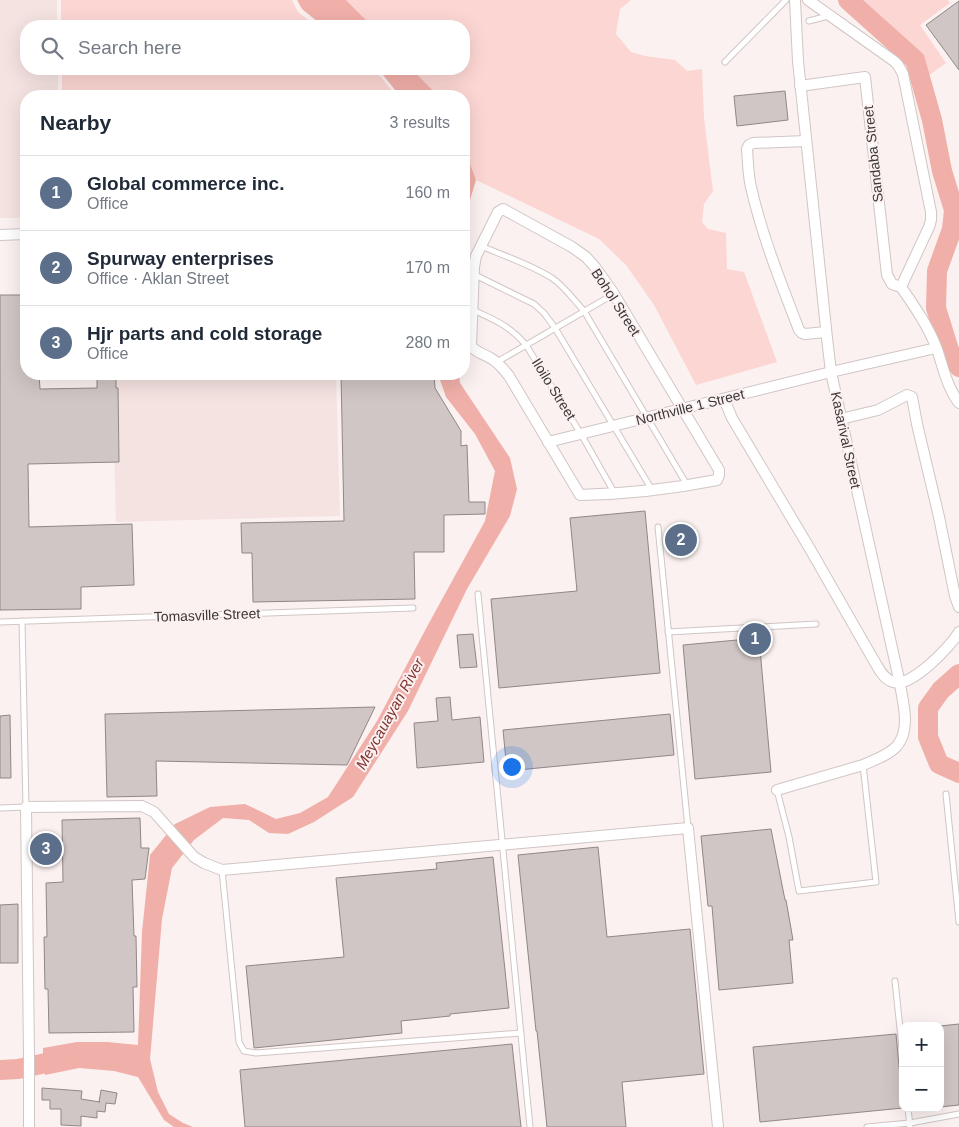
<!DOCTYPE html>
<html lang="en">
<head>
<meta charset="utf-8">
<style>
	body { margin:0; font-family:Helvetica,sans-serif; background:#f6f6f7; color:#1f2937 }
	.controls { position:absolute; right:15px; bottom:15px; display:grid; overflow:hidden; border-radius:10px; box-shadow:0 5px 20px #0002 }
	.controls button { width:45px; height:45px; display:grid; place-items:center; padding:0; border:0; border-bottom:1px solid #e0e1e3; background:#fff; color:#1f2937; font:25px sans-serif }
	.you { position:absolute; left:511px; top:766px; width:18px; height:18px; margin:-12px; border:4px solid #fff; border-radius:50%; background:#1a73e8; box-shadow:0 0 0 8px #1a73e833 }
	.badge { display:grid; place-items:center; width:32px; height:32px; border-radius:50%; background:#0b8043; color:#fff; font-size:16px; font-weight:700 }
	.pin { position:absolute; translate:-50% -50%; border:2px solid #fff; box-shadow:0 1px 5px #0006 }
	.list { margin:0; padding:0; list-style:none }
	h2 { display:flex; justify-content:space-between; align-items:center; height:65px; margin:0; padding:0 20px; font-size:21px }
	h2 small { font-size:16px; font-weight:400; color:#747a83 }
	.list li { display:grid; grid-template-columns:32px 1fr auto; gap:15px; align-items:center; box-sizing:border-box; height:75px; padding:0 20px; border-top:1px solid #e0e1e3 }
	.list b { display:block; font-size:19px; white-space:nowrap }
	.list p { margin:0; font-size:16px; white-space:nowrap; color:#747a83 }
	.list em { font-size:16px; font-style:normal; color:#747a83 }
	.icon { flex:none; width:28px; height:28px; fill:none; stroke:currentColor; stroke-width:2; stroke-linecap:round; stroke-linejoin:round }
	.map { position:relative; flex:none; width:959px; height:1127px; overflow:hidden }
	.search { position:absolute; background:#fff; box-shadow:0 5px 20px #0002; left:20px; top:20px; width:450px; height:55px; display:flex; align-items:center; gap:12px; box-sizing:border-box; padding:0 18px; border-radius:20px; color:#747a83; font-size:19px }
	.panel { position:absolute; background:#fff; box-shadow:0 5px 20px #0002; left:20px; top:90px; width:450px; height:290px; border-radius:20px }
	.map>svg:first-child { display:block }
	.built { fill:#f5e3e1 }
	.green { fill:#fcd6d3 }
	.water { fill:#f1afa9 }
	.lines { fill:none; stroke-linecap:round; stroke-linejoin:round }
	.river { stroke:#f1afa9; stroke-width:20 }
	.building { fill:#cfc6c5; stroke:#908786 }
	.lane-casing { stroke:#d0c6c5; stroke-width:7 }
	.street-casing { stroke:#d0c6c5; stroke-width:12 }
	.lane { stroke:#fff; stroke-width:5 }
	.street { stroke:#fff; stroke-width:10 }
	.labels { text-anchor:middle; stroke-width:4; stroke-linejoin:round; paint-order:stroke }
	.street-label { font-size:14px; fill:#3c3838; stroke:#fbf1f0 }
	.water-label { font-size:15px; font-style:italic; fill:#833533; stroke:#fbf1f0 }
</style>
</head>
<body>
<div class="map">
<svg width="959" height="1127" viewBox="0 0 959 1127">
	<rect width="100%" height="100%" fill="#fbf1f0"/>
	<!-- built -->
	<g class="built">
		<polygon points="0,0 57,0 57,26 26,26 26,69 58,69 58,96 26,96 26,218 0,218"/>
		<polygon points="112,374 336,374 340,516 116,522"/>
	</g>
	<!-- green -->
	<g class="green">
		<polygon points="61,0 292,0 298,12 316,26 61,26"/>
		<polygon points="346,0 631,0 620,9 616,34 631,52 645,56 675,60 687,71 702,69 704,118 713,191 704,204 702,222 708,229 726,233 727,269 744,272 777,362 696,385 654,305 626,265 599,239 476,180 464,147 464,96 438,96 412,69 464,69 464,26 372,26"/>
		<polygon points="854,0 948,0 950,3 920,25 946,63 924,79 918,57"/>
		<polygon points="62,69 370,69 381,77 396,96 62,96"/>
	</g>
	<!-- water -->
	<g class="water">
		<polygon points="297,0 346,0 372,26 323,26 302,9"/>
		<polygon points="375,69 412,69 438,96 400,96 383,75"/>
		<polygon points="464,147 476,180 464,220"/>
		<polygon points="438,374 459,374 460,383 510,458 517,489 510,516 467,589 408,711 353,797 314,822 288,834 269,833 249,820 223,818 194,840 172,868 162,919 150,1059 158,1092 169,1114 183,1123 193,1127 174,1127 164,1120 138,1077 114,1071 79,1068 45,1075 43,1064 43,1048 77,1042 107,1042 138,1045 142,932 150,855 175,824 210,807 245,804 276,819 300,813 328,797 377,721 429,623 485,521 495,471 475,434 446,397"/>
	</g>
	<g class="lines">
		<!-- river -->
		<g class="river">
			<polyline points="848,0 915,60 932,120 942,171 954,210 952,229 937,271 936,308 949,350 959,367"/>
			<polyline points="959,674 941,690 928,708 928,737 939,764 959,773"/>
			<polyline points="0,1070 18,1069 69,1058"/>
		</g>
	</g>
	<!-- building -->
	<g class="building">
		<polygon points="959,1 959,70 926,25"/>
		<polygon points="785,91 788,120 737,126 734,96"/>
		<polygon points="0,295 26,295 26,374 39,374 40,389 97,388 97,374 116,374 116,388 118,388 119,462 28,464 29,527 132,524 134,585 81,587 81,609 0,610"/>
		<polygon points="341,374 434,374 435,388 461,431 461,446 467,445 469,502 485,502 485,514 444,515 444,552 414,552 415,599 253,602 252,553 242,553 241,523 344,521"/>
		<polygon points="645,511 660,673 499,688 491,599 577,591 570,518"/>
		<polygon points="473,634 477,667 460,668 457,635"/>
		<polygon points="759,638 771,772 695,779 683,645"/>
		<polygon points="450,697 452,720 480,717 484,762 417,768 414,723 438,721 436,698"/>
		<polygon points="375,707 347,765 156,761 157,796 107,797 105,714"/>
		<polygon points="670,714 674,755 507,771 503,730"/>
		<polygon points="10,715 11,778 0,778 0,716"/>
		<polygon points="140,818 141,848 149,848 145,879 132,880 134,936 136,936 137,987 133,987 134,1032 49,1033 48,989 45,989 44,937 47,937 46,883 63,882 62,820"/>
		<polygon points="771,829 785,900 786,900 793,940 789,940 793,983 719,990 712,906 708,906 701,836"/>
		<polygon points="598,847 607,937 690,929 704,1074 622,1082 626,1127 547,1127 537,1031 536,1031 518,855"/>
		<polygon points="493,857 509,1008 450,1014 450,1016 401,1021 402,1033 254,1048 246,966 344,957 336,878 437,869 436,863"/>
		<polygon points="18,904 18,963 0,963 0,905"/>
		<polygon points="959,1024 959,1105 940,1107 940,1026"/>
		<polygon points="896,1034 903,1108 760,1122 753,1047"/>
		<polygon points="512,1044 521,1127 245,1127 240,1070"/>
		<polygon points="42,1088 82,1091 81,1099 100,1102 99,1102 101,1090 117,1093 115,1104 106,1103 105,1112 97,1111 97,1118 81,1116 81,1126 61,1125 61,1109 50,1109 50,1100 42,1100"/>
	</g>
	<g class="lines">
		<!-- lane casing -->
		<g class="lane-casing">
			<g id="lane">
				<polyline points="809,21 828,16"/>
				<polyline points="725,62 786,0"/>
				<path d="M 481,246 C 504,256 530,264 552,278 C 564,286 574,300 584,311 L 687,485"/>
				<polyline points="475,275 534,304 544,313 555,328 652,490"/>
				<path d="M 473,310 C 495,320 510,326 526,345 L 581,434 L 615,494"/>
				<polyline points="497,362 614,294"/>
				<polyline points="658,527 688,828"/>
				<polyline points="478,594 530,1127"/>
				<polyline points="0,622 413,608"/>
				<polyline points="668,632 816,624"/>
				<polyline points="777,790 789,837 799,891 876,882 863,765"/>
				<polyline points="946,794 959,922"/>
				<polyline points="0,808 26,807 22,621"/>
				<polyline points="222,870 239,1042 244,1051 256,1053 521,1033"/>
				<polyline points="895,981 903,1057"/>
				<polyline points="908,1108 910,1127"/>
				<polyline points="867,1127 910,1123 959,1114"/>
			</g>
		</g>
		<!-- street casing -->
		<g class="street-casing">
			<g id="street">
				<polyline points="808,0 894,61 898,65 903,74 931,212 931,220 929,227 901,287"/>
				<polyline points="800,86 865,77 887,275 892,284 901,287"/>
				<path d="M 806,141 L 753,143 L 749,145 L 747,149 C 748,161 748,175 751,187 C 762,236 781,283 799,330 L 802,333 L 805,334 L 826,332"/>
				<path d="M 503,209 L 572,247 L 586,257 L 595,267 L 614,294 L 719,470 L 719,475 L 717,480 C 672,489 626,494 580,495 L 509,376 C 504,370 499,363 492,359 C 485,354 476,353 471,346 L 474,267 L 476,256 L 498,212 Z"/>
				<polyline points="0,235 26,234"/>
				<path d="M 901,287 C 915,307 928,326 937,349 C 943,367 947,387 959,403"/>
				<path d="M 724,399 L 732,418 L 810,549 L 873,659 C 878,667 883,679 893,682 C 910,689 951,646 959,632"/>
				<polyline points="841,419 878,410 907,395 912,397 917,424 939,517 955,596 959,607"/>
				<polyline points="548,442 831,372 936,348"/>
				<path d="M 777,790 L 863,765 C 874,760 889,755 897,746 C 911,729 903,703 900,684 L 831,372 L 827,338 L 798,61 L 795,0"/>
				<polyline points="29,1127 29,1054 26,807 142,806 154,812 194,857 204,863 222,870 688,828 718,1127"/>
			</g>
		</g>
		<!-- lane -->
		<use href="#lane" class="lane"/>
		<!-- street -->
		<use href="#street" class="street"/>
	</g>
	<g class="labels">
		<!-- street labels -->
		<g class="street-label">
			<text transform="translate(873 154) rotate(-96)" y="5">Sandaba Street</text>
			<text transform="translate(616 302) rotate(57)" y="5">Bohol Street</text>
			<text transform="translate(554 389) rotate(58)" y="5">Iloilo Street</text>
			<text transform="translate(690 407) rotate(-14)" y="5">Northville 1 Street</text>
			<text transform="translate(846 440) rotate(78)" y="5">Kasarival Street</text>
			<text transform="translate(207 615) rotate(-2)" y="5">Tomasville Street</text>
		</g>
		<!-- water labels -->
		<g class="water-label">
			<text transform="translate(390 714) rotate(-61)" y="5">Meycauayan River</text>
		</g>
	</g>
</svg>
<div class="controls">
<button>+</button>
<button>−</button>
</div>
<div class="you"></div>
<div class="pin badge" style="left:755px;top:639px;background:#5c6f8a">1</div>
<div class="pin badge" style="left:681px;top:540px;background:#5c6f8a">2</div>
<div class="pin badge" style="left:46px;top:849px;background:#5c6f8a">3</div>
<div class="search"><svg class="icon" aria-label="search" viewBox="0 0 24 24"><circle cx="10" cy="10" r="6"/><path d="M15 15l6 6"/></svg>Search here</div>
<section class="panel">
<h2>Nearby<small>3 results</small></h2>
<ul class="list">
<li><span class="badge" style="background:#5c6f8a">1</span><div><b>Global commerce inc.</b><p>Office</p></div><em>160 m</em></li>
<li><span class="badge" style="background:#5c6f8a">2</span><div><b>Spurway enterprises</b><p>Office · Aklan Street</p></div><em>170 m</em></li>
<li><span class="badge" style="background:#5c6f8a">3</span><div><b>Hjr parts and cold storage</b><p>Office</p></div><em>280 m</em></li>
</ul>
</section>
</div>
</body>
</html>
